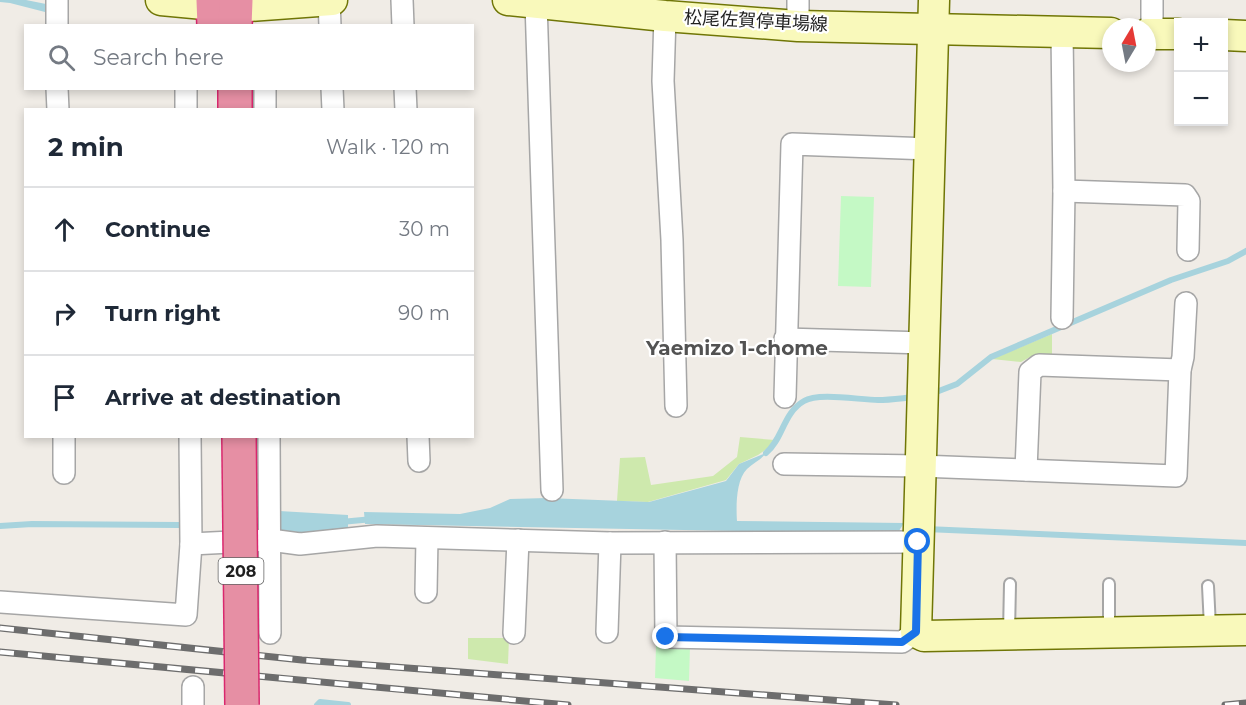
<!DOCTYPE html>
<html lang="en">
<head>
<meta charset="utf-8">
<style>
	body { margin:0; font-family:Montserrat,"Noto Sans JP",sans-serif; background:#f6f6f7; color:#1f2937 }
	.controls { position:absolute; right:18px; top:18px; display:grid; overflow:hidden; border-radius:0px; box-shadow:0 3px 9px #0003 }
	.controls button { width:54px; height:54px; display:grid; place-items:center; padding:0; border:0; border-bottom:2px solid #e0e1e3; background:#fff; color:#1f2937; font:30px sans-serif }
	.compass { position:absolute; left:1102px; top:18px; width:54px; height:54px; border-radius:50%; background:#fff; box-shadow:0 3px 9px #0003; rotate:10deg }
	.stop { position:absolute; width:18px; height:18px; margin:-14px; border:4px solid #1a73e8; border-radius:50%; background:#fff }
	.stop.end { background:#1a73e8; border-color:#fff; box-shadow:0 2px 6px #0008 }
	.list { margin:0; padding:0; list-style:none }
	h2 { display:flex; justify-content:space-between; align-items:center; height:78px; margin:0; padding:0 24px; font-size:26px }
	h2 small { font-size:20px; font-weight:400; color:#747a83 }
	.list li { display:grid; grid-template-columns:39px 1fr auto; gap:18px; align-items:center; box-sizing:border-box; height:84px; padding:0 24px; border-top:2px solid #e0e1e3 }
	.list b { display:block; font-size:22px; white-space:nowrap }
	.list em { font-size:20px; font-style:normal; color:#747a83 }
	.icon { flex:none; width:33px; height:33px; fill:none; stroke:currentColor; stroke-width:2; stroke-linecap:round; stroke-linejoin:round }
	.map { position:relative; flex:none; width:1246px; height:705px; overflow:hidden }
	.search { position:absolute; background:#fff; box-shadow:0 3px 9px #0003; left:24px; top:24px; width:450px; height:66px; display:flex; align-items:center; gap:15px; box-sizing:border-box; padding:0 21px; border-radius:0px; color:#747a83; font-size:22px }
	.panel { position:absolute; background:#fff; box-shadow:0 3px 9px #0003; left:24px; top:108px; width:450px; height:330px; border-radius:0px }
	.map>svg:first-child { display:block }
	.grass { fill:#cee9ad }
	.park { fill:#c4f9c5 }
	.water { fill:#a7d3dd }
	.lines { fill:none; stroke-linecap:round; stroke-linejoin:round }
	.stream { stroke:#a7d3dd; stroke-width:6 }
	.lane-casing { stroke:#a6a6a6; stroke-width:14 }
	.street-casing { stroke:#a6a6a6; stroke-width:24 }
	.secondary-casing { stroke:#707606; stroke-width:33 }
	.highway-casing { stroke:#d9286e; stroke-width:36 }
	.lane { stroke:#fff; stroke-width:10 }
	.street { stroke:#fff; stroke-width:21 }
	.secondary { stroke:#f9f9bb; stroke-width:30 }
	.highway { stroke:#e68fa4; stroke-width:33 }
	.rail-casing { stroke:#6d6d6d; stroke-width:7 }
	.rail { stroke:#fff; stroke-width:4.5; stroke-dasharray:14; stroke-linecap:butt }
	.highway-bridge-casing { stroke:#d9286e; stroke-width:36; stroke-linecap:butt }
	.highway-bridge { stroke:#e68fa4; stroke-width:33 }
	.route { stroke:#1a73e8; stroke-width:8 }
	.labels { text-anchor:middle; stroke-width:4.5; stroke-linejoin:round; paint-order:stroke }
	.shield { fill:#fff; stroke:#626262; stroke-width:1.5 }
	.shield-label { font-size:16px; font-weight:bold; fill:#1f1f1f }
	.street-label { font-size:18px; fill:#1f1f1f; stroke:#fff }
	.neighbourhood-label { font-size:20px; font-weight:bold; fill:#525252; stroke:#fff }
</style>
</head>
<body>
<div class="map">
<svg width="1246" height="705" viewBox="0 0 1246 705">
	<rect width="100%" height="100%" fill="#f0ece6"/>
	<!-- grass -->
	<g class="grass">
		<polygon points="1052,334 1052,356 1032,356 1021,362 992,359"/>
		<polygon points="740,437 775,440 772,445 758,455 739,464 726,480 648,502 617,501 620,458 645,457 651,485 713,476 737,457"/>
		<polygon points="468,638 509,638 508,664 468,659"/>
	</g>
	<!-- park -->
	<g class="park">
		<polygon points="841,196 874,197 871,287 838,286"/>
		<polygon points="656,646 690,646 689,681 655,678"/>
	</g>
	<!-- water -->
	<g class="water">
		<polygon points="0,0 26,0 46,4 45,12 10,3 0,2"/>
		<path d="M 766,453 C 761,460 753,463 747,469 C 736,480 736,506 737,521 L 904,523 L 897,534 L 365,524 L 364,512 L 460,514 L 490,508 L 510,499 L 547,498 L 649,502 L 726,481 L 739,464 Z"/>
		<polygon points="279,511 348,515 348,528 294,534 279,531"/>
	</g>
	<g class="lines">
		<!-- stream -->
		<g class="stream">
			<polyline points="931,394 957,384 991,357 1171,280 1228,261 1246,251"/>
			<path d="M 766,453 C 783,439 783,413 804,401 C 818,392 860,400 878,400 C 890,400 903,398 915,397"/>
			<polyline points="341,522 373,519"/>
			<polyline points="0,526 32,524 179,525"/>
			<polyline points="926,529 1246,543"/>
			<polyline points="317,705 320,702 348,705"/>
		</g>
		<!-- lane casing -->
		<g class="lane-casing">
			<g id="lane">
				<polyline points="1109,584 1109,632"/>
				<polyline points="1208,586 1210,627"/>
				<polyline points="1009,632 1010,584"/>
			</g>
		</g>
		<!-- street casing -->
		<g class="street-casing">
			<g id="street">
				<polyline points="329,0 330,26"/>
				<polyline points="402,0 403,26"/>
				<polyline points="1152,0 1152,34"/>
				<polyline points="536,3 552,490"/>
				<polyline points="665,16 663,81 672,240 676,406"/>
				<polyline points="57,26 57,0"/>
				<polyline points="798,26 798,0"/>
				<polyline points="1062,32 1064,191 1062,318"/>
				<polyline points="57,88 58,110"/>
				<polyline points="186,88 186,110"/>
				<polyline points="265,88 265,110"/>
				<polyline points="332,88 333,110"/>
				<polyline points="405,88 406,110"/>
				<polyline points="1064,191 1185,195 1189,201 1188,250"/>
				<polyline points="785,339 925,343"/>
				<polyline points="785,397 792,144 930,149"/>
				<polyline points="64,436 64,473"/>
				<polyline points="269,436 270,633"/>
				<polyline points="418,436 419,461"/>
				<polyline points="784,464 920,466 1176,476 1180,370 1183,357 1186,303"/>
				<polyline points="1026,470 1030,372 1039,365 1180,370"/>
				<polyline points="665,542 666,637 902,642 916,632"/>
				<polyline points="191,544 270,540 300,544 377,536 610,543 918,542"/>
				<polyline points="426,592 427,538"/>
				<polyline points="0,602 186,615 191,544 190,436"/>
				<polyline points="607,632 610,543"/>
				<polyline points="514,633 518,540"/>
				<polyline points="193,687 193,705"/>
			</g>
		</g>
		<!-- secondary casing -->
		<g class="secondary-casing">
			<g id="secondary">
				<polyline points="161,0 236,7 332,0"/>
				<polyline points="508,0 665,16 798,26 1111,33"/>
				<polyline points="934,0 916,632 924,636 1246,630"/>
				<polyline points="1147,34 1178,34"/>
				<polyline points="1224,35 1246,36"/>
			</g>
		</g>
		<!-- highway casing -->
		<g class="highway-casing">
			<g id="highway">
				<polyline points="213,0 214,26"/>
				<polyline points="235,26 236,0"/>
				<polyline points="235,88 235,110"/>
			</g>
		</g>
		<!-- lane -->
		<use href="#lane" class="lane"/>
		<!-- street -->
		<use href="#street" class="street"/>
		<!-- secondary -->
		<use href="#secondary" class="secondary"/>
		<!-- highway -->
		<use href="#highway" class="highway"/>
		<!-- rail casing -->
		<g class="rail-casing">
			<g id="rail">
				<polyline points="0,628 302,660 896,705"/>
				<polyline points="0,652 568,705"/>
				<polyline points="1225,705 1246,703"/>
			</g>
		</g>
		<!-- rail -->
		<use href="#rail" class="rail"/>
		<!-- highway-bridge casing -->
		<g class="highway-bridge-casing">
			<polyline id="highway-bridge" points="239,436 242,705"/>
		</g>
		<!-- highway-bridge -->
		<use href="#highway-bridge" class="highway-bridge"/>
	</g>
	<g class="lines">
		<!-- route -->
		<polyline class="route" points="666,637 902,642 916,632 918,542"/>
	</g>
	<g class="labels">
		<!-- shield labels -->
		<rect class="shield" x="218.5" y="558" width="45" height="26" rx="4.5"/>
		<g class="shield-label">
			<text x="241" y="577">208</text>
		</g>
		<!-- street labels -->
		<g class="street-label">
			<text transform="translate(756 21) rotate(3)" y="6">松尾佐賀停車場線</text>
		</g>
		<!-- neighbourhood labels -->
		<g class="neighbourhood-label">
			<text x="737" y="355">Yaemizo 1-chome</text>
		</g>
	</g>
</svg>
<div class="controls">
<button>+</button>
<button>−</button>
</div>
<svg class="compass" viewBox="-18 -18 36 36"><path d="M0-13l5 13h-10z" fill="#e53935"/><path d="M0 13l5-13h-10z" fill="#747a83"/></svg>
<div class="stop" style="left:918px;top:542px"></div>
<div class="stop end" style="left:666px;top:637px"></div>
<div class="search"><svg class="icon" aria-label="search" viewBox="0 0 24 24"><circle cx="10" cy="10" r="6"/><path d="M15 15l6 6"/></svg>Search here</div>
<section class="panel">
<h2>2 min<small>Walk · 120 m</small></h2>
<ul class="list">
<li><svg class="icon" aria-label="ahead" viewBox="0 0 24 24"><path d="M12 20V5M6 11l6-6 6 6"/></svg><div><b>Continue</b></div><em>30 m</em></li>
<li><svg class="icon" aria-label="right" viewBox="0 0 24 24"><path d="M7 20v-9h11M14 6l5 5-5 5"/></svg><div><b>Turn right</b></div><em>90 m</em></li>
<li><svg class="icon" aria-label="arrive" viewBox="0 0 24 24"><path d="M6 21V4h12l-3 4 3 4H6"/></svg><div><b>Arrive at destination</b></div></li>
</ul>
</section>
</div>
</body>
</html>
